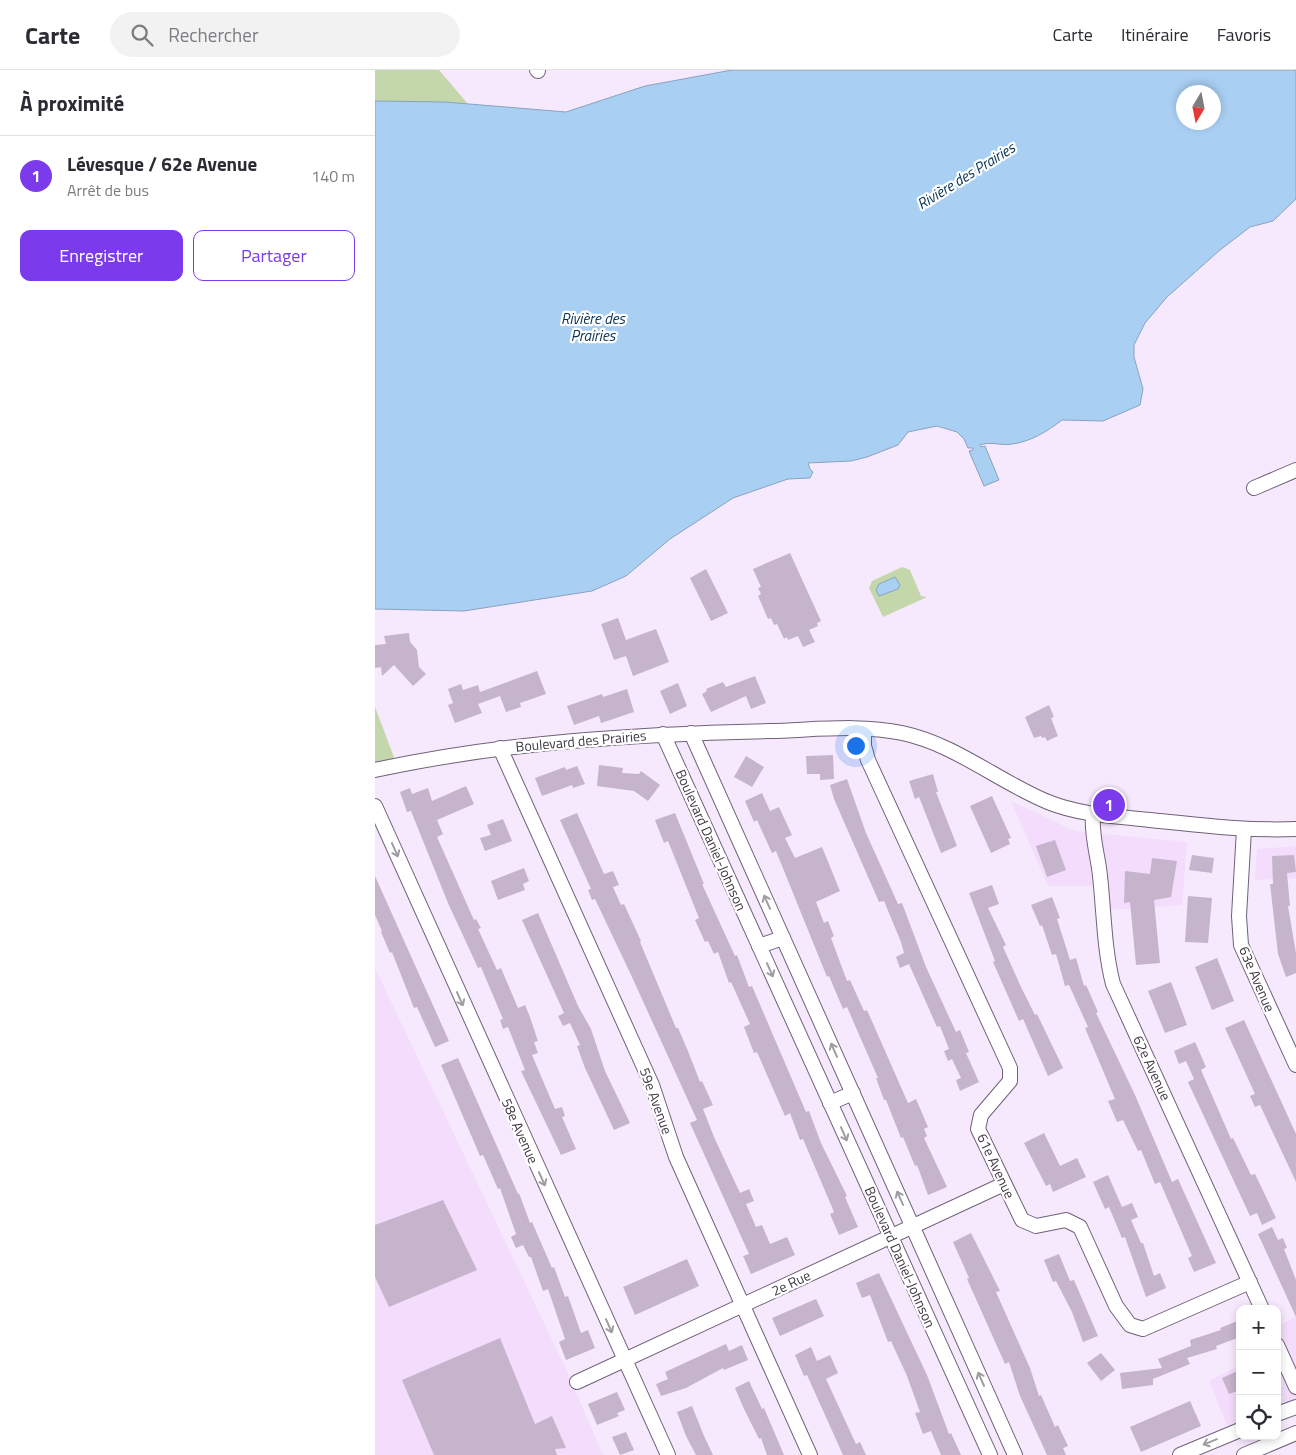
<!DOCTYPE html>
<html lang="fr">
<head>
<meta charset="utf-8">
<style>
	body { margin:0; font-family:"Titillium Web",sans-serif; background:#f2f2f3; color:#2b2b33 }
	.controls { position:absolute; right:15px; bottom:15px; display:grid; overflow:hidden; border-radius:10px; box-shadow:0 2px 8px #0003 }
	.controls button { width:45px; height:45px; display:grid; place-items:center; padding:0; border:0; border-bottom:1px solid #e1e1e2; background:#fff; color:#2b2b33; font:25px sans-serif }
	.compass { position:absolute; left:801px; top:15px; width:45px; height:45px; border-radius:50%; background:#fff; box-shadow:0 2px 8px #0003; rotate:190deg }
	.you { position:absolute; left:480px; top:675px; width:18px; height:18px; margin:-12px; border:4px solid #fff; border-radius:50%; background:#1a73e8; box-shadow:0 0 0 8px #1a73e833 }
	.badge { display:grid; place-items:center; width:32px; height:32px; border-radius:50%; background:#7c3aed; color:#fff; font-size:16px; font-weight:700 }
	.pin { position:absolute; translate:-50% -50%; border:2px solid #fff; box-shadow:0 1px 5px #0006 }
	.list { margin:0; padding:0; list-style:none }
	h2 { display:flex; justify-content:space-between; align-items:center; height:65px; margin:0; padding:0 20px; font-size:21px }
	h2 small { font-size:16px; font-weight:400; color:#7c7c81 }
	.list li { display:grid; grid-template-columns:32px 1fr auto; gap:15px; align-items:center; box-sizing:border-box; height:80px; padding:0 20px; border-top:1px solid #e1e1e2 }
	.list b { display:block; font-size:19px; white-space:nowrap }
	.list p { margin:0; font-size:16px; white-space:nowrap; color:#7c7c81 }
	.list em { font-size:16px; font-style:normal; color:#7c7c81 }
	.actions { display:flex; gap:10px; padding:15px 20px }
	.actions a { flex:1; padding:11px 0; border:1px solid #7c3aed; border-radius:10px; text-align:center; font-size:18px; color:#7c3aed }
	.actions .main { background:#7c3aed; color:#fff }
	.icon { flex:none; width:28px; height:28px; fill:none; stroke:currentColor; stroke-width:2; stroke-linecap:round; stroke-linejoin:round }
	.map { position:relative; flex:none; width:921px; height:1385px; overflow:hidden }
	header { display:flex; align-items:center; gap:30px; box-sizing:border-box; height:70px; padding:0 25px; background:#fff; border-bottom:1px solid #e1e1e2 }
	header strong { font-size:24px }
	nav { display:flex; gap:28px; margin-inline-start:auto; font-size:18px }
	.search { width:350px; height:45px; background:#f2f2f3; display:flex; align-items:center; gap:12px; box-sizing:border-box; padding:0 18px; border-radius:28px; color:#7c7c81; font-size:19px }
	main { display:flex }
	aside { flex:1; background:#fff }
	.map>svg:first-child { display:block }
	.built { fill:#f3dcfc }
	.green { fill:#c4d7ab }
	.water { fill:#a9cff3; stroke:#8aa2be; fill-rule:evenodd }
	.building { fill:#c5b4cc }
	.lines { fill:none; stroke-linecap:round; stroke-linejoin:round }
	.minor-casing { stroke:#706177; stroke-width:16 }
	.minor { stroke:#fff; stroke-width:14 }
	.oneway { stroke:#a09ca1 }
	.labels { text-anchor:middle; stroke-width:4.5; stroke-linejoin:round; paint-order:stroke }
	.street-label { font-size:14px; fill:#403943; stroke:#fff }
	.water-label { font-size:15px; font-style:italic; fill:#063254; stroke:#fff }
</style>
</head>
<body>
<header>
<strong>Carte</strong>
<div class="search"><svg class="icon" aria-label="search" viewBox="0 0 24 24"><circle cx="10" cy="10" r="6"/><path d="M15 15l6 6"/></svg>Rechercher</div>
<nav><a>Carte</a><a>Itinéraire</a><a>Favoris</a></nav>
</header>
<main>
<aside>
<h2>À proximité<small></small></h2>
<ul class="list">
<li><span class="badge">1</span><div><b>Lévesque / 62e Avenue</b><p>Arrêt de bus</p></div><em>140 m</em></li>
</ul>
<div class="actions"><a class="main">Enregistrer</a><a>Partager</a></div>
</aside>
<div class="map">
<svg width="921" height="1385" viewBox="0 0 921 1385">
	<rect width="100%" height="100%" fill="#f7e9fd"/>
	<!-- built -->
	<g class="built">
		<polygon points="636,731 700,761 812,772 807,835 734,840 728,816 673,816"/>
		<polygon points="921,776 921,808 880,810 882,779"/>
		<polygon points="0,898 191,1299 228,1385 0,1385"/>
		<polygon points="921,1247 921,1329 902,1336 902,1256"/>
		<polygon points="865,1295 865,1351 852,1356 834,1311"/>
	</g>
	<!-- green -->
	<g class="green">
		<polygon points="0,0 64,0 93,34 0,47"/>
		<polygon points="527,497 535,500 546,526 552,527 508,547 494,518 497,511"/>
		<polygon points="0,637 20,690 0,698"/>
	</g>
	<!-- water -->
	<g class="water">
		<path d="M 357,0 L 921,0 L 921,129 L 898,151 L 875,157 L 845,180 L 792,227 L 770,253 L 759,275 L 759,287 L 768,319 L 765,335 L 728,351 L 687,350 C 673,361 655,372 637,374 C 626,376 616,371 605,375 L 606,377 L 610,376 L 624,410 L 609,416 L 594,381 L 598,380 L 598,378 L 593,378 L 589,369 L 582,362 L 562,356 L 533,362 L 523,375 L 492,387 L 476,391 L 433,393 L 435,399 L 438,402 L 435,408 L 413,409 L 358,428 L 295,469 L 251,506 L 217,521 L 89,541 L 0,539 L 0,31 L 70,32 L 191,42 L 270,16 ZM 808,22 L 838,22 L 838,52 L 808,52 Z"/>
		<polygon points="520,507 525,515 523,519 504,526 501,520 504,514"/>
	</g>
	<!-- building -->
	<g class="building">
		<polygon points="415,483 446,551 442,553 443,556 434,560 440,572 428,577 423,566 413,570 412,567 409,569 402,554 399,555 396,548 393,549 383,526 386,524 383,518 386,517 378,499"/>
		<polygon points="331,499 353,543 336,551 315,508"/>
		<polygon points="243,548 251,570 281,559 294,592 258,606 251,586 239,590 226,554"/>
		<polygon points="34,563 35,572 42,580 44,597 51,604 38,616 19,595 7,606 6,597 0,598 0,575 11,574 9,566"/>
		<polygon points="162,601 171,624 145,633 146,637 131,642 125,626 103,634 107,643 80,653 73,635 78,633 73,619 86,614 88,620 103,615 105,622"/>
		<polygon points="380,606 391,633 376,639 371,626 336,642 327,624 332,621 331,619 348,612 351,617"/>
		<polygon points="303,613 312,636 295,644 285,621"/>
		<polygon points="252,619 259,642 226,653 224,646 199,655 192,636 227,624 228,627"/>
		<polygon points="674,635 679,647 676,648 683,666 672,671 670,667 667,668 666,666 659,668 650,647"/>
		<polygon points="458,685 459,709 445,710 445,704 432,704 431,686"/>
		<polygon points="371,686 389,697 377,717 359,707"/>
		<polygon points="224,695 248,698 247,703 264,704 266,701 285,715 273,731 259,721 222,716"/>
		<polygon points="202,696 210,714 198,718 197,715 167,726 160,708 190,697 191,700"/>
		<polygon points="558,704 563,722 561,722 582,776 566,783 544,727 540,729 534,711"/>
		<polygon points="472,709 491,763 523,834 527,833 551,897 581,962 585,960 594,982 591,983 604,1012 585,1021 581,1010 586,1008 577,989 573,991 569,981 574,979 565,956 562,957 534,894 525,898 521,887 529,883 526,872 509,831 504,832 459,729 455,715"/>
		<polygon points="91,716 99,734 62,750 68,764 62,767 99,850 101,849 106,858 103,859 122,900 126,898 143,938 150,935 155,947 163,971 159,972 163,983 157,985 180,1039 187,1037 190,1046 187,1047 201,1079 186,1085 146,1001 150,1000 133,957 128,959 125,950 128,949 106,897 103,898 73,833 36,741 32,742 25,722 35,718 37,724 53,718 57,731"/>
		<polygon points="387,723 395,741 404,737 417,765 410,768 420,788 447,777 465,821 441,832 449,853 453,851 459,866 456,868 472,911 475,910 489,941 492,940 533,1033 541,1029 553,1057 549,1059 552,1066 549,1068 572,1117 553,1125 542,1095 540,1096 528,1067 526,1068 511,1030 509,1030 501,1008 503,1008 472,937 468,939 454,906 452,907 401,781 397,783 382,750 379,752 370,731"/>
		<polygon points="617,726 636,768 633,769 635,774 616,783 595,736"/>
		<polygon points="202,743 229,804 238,801 244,815 238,817 246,835 249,834 266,871 265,872 301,958 303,958 313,981 325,1012 327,1011 338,1035 328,1039 339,1067 365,1123 374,1119 379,1131 371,1134 381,1157 387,1155 395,1174 412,1167 420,1185 376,1204 368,1186 374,1184 315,1053 322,1050 257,907 220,829 217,830 213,820 216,819 185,750"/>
		<polygon points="300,743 329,814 327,814 360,886 362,885 374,917 377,916 431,1042 434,1041 446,1073 472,1126 470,1127 483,1157 464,1165 455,1144 459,1142 428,1069 425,1070 415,1043 410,1046 382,982 379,983 369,957 375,954 356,912 354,913 343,882 339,884 333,871 330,872 320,850 324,848 293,771 289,773 280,750"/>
		<polygon points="128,749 137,771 110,781 105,768 116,765 112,755"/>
		<polygon points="680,770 691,800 672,807 661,776"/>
		<polygon points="817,785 839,788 837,803 814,800"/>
		<polygon points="919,785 921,802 912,803 915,836 913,836 921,883 921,903 911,907 903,884 895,814 898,814 897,786"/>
		<polygon points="777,788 802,791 796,827 779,830 785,893 761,895 755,832 749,833 750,801 775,804"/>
		<polygon points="149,798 154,811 148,814 150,820 123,830 116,811"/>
		<polygon points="0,806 74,971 60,977 42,937 39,938 17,882 15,883 6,862 7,861 0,845"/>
		<polygon points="617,815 624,834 613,838 631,875 628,877 646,917 660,945 662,944 688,998 673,1006 648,949 644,951 618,892 620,891 594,823"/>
		<polygon points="813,826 837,828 833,873 810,872"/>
		<polygon points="677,827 685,848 682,849 695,890 701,888 709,916 711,915 723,942 721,943 760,1025 797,1112 803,1109 841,1193 819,1202 813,1188 817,1186 785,1112 780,1114 766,1080 763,1081 748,1050 742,1052 733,1031 740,1029 710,958 713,957 694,915 690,916 681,884 677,885 667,855 665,856 656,835"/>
		<polygon points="163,843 203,936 216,959 230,1001 255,1053 239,1060 210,998 202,976 205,975 195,953 188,956 183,946 189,943 147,850"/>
		<polygon points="842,888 859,931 837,940 820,897"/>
		<polygon points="796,912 812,955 790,963 773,921"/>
		<polygon points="869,950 921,1064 921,1112 885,1035 880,1037 875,1026 880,1024 850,958"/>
		<polygon points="820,972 831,997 826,1000 856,1069 858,1068 876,1105 880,1104 901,1148 887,1155 882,1143 875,1146 813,1012 819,1009 811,991 804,994 799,981"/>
		<polygon points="83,988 143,1124 144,1123 155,1153 157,1152 177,1198 179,1197 190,1227 193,1226 206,1263 213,1260 220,1278 191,1290 184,1272 190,1269 173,1219 168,1221 156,1187 154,1187 148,1175 141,1178 136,1167 141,1164 125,1118 123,1119 108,1085 105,1086 66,995"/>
		<polygon points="669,1063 685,1096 702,1088 711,1107 678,1122 675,1114 671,1116 649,1073"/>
		<polygon points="733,1105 747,1137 757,1133 763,1147 756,1150 766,1173 768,1173 779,1206 785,1203 791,1218 771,1227 750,1167 747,1168 734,1137 730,1139 718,1112"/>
		<polygon points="68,1130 102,1200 14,1237 0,1207 0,1155"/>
		<polygon points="897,1157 903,1170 908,1168 912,1178 909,1179 921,1210 921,1247 883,1164"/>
		<polygon points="596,1163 625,1221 621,1222 655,1298 664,1326 666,1325 680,1357 683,1355 693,1376 688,1378 691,1385 672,1385 645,1326 634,1292 630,1294 592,1209 594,1208 578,1172"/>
		<polygon points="684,1184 695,1211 699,1210 723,1266 708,1272 697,1242 681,1211 678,1212 669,1190"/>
		<polygon points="312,1189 324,1216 260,1245 248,1217"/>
		<polygon points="504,1203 552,1305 574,1364 576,1363 586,1385 566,1385 556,1361 548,1364 540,1343 545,1342 532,1306 516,1271 513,1272 495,1225 487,1228 481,1213"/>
		<polygon points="441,1229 449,1246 405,1266 397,1248"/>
		<polygon points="865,1250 865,1267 841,1276 842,1279 812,1288 815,1294 778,1309 778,1315 747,1319 745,1303 787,1298 783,1289 816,1276 815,1270 846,1260 845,1258"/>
		<polygon points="125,1268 160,1354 177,1346 191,1378 180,1379 182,1385 59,1385 27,1310"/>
		<polygon points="351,1274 354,1281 367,1275 373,1290 349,1300 348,1298 311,1318 286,1326 281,1314 293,1309 290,1302"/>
		<polygon points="436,1277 442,1291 455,1285 463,1303 451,1309 481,1374 485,1372 491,1385 468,1385 432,1305 429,1306 420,1285"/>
		<polygon points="726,1283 740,1300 726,1311 712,1293"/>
		<polygon points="865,1300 865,1320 854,1324 847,1308"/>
		<polygon points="374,1311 387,1339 389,1338 409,1385 392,1385 386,1368 384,1369 369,1339 360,1318"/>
		<polygon points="242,1322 250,1340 242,1343 244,1346 222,1355 213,1334"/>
		<polygon points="815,1331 826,1356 766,1382 755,1357"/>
		<polygon points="317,1336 329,1366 338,1385 321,1385 311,1366 302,1342"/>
		<polygon points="251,1362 259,1380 245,1385 237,1367"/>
	</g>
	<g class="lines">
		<!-- minor casing -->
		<g class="minor-casing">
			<g id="minor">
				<polyline points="162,0 163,1"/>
				<polyline points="879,418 921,400"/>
				<polyline points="489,660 489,676 493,690 635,998 635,1011 606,1045 603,1059 647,1150 661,1156 691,1150 705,1157 741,1236 755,1255 768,1259 875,1212"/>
				<polyline points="316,663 640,1385"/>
				<polyline points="288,664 615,1385"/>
				<polyline points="125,678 277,1015 301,1087 435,1385"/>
				<path d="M 0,700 C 129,672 263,664 395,661 C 438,660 485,654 527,663 C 580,674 624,712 673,732 C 705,745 740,746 775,750 C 823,755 872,761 921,759"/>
				<polyline points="0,736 293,1385"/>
				<path d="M 718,744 C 716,766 723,785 725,806 C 729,842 729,879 738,914 L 887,1239"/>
				<polyline points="869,759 864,846 866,875 921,995"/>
				<polyline points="384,876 408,868"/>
				<polyline points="455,1033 478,1023"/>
				<polyline points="902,1275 921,1317"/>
				<polyline points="202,1312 629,1114"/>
				<polyline points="902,1344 921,1337"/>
				<polyline points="805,1385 865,1360"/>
				<polyline points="869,1385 921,1363"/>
			</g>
		</g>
		<!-- minor -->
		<use href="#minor" class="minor"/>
	</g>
	<!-- one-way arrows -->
	<defs><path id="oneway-shaft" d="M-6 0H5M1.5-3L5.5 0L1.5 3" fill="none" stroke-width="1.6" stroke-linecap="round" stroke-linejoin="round" transform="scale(1.25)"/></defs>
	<g class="oneway">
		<use href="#oneway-shaft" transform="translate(20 780) rotate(66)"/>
		<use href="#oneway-shaft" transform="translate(392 832) rotate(-114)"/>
		<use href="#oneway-shaft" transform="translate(395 900) rotate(66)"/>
		<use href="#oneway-shaft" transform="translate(85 929) rotate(66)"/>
		<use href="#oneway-shaft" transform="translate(459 980) rotate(-114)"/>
		<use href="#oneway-shaft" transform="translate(469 1064) rotate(66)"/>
		<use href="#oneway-shaft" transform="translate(167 1109) rotate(66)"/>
		<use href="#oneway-shaft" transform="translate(525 1128) rotate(-114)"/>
		<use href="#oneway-shaft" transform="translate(234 1256) rotate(66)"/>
		<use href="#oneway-shaft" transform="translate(606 1309) rotate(-114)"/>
		<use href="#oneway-shaft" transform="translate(835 1372) rotate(158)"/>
	</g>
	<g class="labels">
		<!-- street labels -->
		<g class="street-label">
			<text transform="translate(206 671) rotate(-5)" y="5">Boulevard des Prairies</text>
			<text transform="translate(336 770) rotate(66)" y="5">Boulevard Daniel-Johnson</text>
			<text transform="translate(882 909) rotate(67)" y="5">63e Avenue</text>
			<text transform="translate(777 998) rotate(65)" y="5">62e Avenue</text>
			<text transform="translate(281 1031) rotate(70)" y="5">59e Avenue</text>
			<text transform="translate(145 1061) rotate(66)" y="5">58e Avenue</text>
			<text transform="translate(621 1096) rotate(65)" y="5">61e Avenue</text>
			<text transform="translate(525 1187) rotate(66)" y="5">Boulevard Daniel-Johnson</text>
			<text transform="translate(416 1213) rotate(-25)" y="5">2e Rue</text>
		</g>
		<!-- water labels -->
		<g class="water-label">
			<text transform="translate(591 106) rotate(-32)" y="5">Rivière des Prairies</text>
			<text x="218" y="254">Rivière des<tspan x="218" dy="17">Prairies</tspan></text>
		</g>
	</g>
</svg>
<div class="controls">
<button>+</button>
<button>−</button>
<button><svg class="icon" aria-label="locate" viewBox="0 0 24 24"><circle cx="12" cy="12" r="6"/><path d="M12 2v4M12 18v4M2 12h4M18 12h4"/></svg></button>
</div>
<svg class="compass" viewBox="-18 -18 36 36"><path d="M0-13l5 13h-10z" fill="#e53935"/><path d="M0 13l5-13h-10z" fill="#7c7c81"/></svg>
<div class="you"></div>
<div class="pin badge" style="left:734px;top:735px">1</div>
</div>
</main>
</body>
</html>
